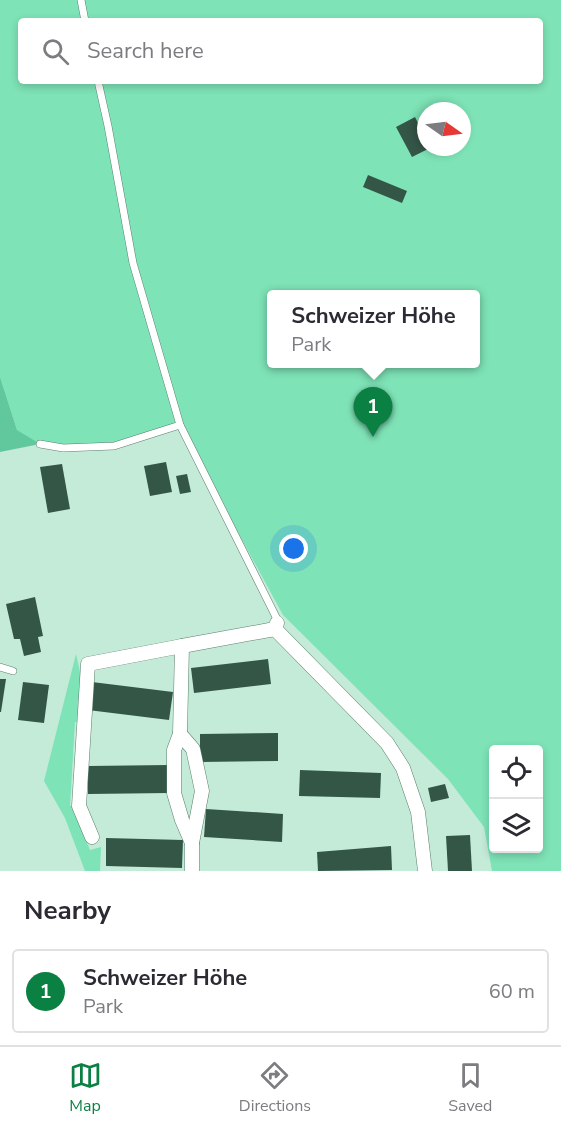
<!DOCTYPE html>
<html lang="en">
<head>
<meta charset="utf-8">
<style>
	body { margin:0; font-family:"Nunito Sans",sans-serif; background:#f7f7f7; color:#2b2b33 }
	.controls { position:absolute; right:18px; bottom:18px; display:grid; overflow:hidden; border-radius:6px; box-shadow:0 3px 9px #0003 }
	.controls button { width:54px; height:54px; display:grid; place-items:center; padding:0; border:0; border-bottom:2px solid #e1e1e2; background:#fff; color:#2b2b33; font:30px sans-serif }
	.compass { position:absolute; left:417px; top:102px; width:54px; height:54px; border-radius:50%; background:#fff; box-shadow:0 3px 9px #0003; rotate:104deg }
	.you { position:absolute; left:294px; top:549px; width:21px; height:21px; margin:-15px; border:4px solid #fff; border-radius:50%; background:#1a73e8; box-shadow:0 0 0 9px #1a73e833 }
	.badge { display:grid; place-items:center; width:39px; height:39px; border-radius:50%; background:#0b8043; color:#fff; font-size:20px; font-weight:700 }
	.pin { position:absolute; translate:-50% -50px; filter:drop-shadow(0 2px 3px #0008) }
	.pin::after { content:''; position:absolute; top:32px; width:21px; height:18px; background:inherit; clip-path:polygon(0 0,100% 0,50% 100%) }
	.popup { position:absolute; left:267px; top:290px; width:213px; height:78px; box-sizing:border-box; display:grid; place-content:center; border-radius:6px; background:#fff; filter:drop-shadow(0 2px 4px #0005); font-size:20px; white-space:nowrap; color:#7c7c81 }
	.popup b { font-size:22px; color:#2b2b33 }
	.popup::after { content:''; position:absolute; left:50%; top:100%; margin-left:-12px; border:12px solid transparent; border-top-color:#fff }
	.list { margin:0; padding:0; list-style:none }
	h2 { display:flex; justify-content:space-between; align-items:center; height:78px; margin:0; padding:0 24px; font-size:26px }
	h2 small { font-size:20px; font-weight:400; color:#7c7c81 }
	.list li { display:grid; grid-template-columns:39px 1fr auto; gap:18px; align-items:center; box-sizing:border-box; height:84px; margin:0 12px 12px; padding:0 12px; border:2px solid #e1e1e2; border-radius:6px }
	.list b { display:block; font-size:22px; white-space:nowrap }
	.list p { margin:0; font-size:20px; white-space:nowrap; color:#7c7c81 }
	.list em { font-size:20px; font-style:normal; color:#7c7c81 }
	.icon { flex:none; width:33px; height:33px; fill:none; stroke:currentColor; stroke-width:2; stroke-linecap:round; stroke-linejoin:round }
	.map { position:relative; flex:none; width:561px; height:871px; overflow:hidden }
	.search { position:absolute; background:#fff; box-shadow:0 3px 9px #0003; left:18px; right:18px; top:18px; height:66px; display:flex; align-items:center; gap:15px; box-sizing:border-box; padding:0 21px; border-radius:6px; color:#7c7c81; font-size:22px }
	.sheet { height:174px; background:#fff }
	nav { display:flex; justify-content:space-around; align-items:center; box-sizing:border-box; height:84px; border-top:2px solid #e1e1e2; background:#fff; font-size:16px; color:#7c7c81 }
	nav a { display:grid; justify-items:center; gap:3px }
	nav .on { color:#0b8043 }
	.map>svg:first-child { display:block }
	.green { fill:#7ee3b7; fill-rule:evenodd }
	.forest { fill:#61c89d }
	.building { fill:#345647 }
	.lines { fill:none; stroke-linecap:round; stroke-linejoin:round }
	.lane-casing { stroke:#5c7f6e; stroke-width:8 }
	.street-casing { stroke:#5c7f6e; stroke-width:15 }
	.lane { stroke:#fff; stroke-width:7 }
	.street { stroke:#fff; stroke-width:14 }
</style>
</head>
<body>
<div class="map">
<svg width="561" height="871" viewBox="0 0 561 871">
	<rect width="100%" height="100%" fill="#c4ebd8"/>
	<!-- green -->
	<g class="green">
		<path d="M 0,0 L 561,0 L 561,871 L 492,871 L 484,827 L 448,779 L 283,615 L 180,426 C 138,438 85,458 41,444 C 33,441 24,435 17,430 L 0,377 ZM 21,21 L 540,21 L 540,81 L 21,81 ZM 426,111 L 462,111 L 462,147 L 426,147 ZM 271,294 L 475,294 L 475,364 L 271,364 ZM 494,750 L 538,750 L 538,848 L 494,848 Z"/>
		<polygon points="76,654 83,685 81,722 75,722 70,806 76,806 75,812 90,850 101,847 100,871 85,871 65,818 44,781"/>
	</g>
	<!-- forest -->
	<polygon class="forest" points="0,377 17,430 40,444 0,452"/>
	<!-- building -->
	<g class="building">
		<polygon points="415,117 426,139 426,147 432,147 412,157 396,127"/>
		<polygon points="368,175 407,191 402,203 363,187"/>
		<polygon points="166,462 172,492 150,496 144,466"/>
		<polygon points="62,464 70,509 48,513 40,467"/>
		<polygon points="187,474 191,492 180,494 176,476"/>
		<polygon points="35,597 43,636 38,637 41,652 24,656 20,639 14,639 6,604"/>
		<polygon points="268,659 271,684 194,693 191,668"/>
		<polygon points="0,679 6,679 1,712 0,712"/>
		<polygon points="23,682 49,685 44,723 18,720"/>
		<polygon points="92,682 173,692 169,720 88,710"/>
		<polygon points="278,733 278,761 200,762 200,734"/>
		<polygon points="169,765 169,793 88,794 88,766"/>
		<polygon points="300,770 381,773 380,798 299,796"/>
		<polygon points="445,784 449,798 431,802 428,788"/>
		<polygon points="206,809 283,814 282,842 204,837"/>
		<polygon points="470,835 472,871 448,871 446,836"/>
		<polygon points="106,838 183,840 182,868 106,866"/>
		<polygon points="391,846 392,870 318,871 317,852"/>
	</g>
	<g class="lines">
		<!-- lane casing -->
		<g class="lane-casing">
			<g id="lane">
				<polyline points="81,0 85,21"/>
				<polyline points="98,81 108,126 133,263 180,425 278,621"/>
				<polyline points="40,444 63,448 114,446 180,425"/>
				<polyline points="0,667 13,671"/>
			</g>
		</g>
		<!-- street casing -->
		<g class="street-casing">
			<g id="street">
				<polyline points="277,623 275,629 387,743 403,768 418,812 425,871"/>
				<polyline points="180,734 193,749 202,791 192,843"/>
				<polyline points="92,837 79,806 88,664 182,646"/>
				<polyline points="192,871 192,843 182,820 174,793 174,750 180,734 182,646 275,629"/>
			</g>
		</g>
		<!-- lane -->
		<use href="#lane" class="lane"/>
		<!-- street -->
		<use href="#street" class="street"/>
	</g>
</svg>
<div class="controls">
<button><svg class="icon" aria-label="locate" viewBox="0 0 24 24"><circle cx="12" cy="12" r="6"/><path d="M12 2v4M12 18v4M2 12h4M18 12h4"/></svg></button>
<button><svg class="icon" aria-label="layers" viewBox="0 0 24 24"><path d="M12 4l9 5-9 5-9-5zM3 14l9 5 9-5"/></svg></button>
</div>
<svg class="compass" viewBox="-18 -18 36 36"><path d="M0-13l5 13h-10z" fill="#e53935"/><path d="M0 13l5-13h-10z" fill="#7c7c81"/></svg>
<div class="you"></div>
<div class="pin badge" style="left:373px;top:437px">1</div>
<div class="popup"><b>Schweizer Höhe</b>Park</div>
<div class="search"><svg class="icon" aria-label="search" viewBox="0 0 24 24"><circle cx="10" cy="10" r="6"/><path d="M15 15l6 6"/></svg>Search here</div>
</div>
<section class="sheet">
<h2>Nearby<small></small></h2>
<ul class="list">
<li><span class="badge">1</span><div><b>Schweizer Höhe</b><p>Park</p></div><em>60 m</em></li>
</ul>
</section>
<nav>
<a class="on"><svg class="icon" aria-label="map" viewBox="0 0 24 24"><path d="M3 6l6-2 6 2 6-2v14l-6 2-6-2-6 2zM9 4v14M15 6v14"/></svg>Map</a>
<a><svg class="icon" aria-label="directions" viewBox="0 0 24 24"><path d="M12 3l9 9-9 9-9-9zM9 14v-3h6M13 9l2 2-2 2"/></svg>Directions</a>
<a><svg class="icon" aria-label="saved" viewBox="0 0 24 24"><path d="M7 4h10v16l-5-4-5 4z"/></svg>Saved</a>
</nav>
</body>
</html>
